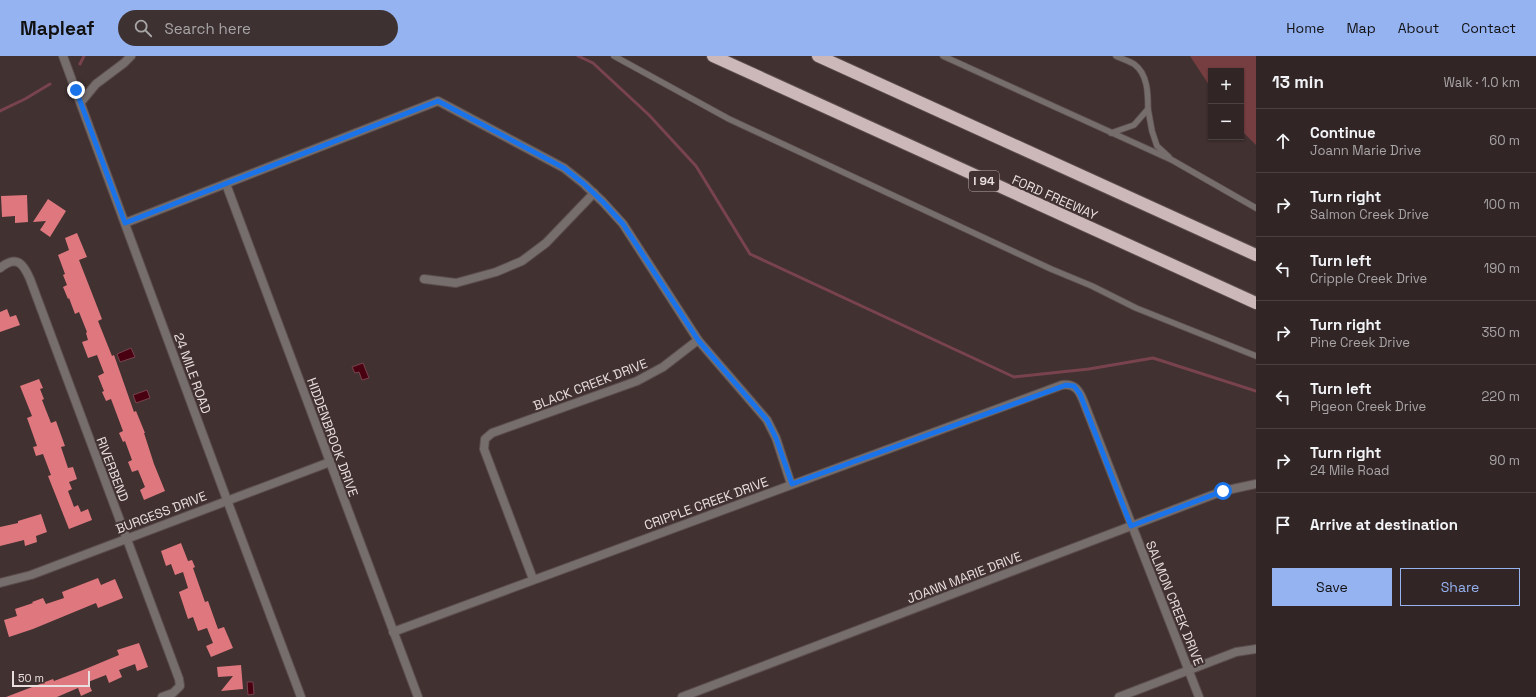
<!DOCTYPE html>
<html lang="en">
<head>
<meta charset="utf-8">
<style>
	body { margin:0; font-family:"Space Grotesk",sans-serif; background:#3d3132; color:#f1f3f6 }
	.controls { position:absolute; right:12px; top:12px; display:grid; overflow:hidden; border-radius:0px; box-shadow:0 1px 3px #0004 }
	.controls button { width:36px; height:36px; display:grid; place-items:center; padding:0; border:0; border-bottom:1px solid #4c4242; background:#312525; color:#f1f3f6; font:20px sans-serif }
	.scale { position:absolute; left:12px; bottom:10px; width:78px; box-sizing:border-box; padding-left:4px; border:2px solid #e9dede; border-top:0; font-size:11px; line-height:14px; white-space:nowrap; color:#e9dede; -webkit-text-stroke:3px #413131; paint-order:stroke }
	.stop { position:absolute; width:12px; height:12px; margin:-9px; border:3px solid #1a73e8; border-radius:50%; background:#fff }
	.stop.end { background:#1a73e8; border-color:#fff; box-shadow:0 1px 4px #0008 }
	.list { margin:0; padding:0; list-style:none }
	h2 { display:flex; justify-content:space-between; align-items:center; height:52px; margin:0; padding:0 16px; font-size:17px }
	h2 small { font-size:13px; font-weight:400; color:#a8a5a7 }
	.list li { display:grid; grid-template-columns:26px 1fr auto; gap:12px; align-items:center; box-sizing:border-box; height:64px; padding:0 16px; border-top:1px solid #4c4242 }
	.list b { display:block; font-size:15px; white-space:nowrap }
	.list p { margin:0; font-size:13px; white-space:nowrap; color:#a8a5a7 }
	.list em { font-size:13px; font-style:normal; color:#a8a5a7 }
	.actions { display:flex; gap:8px; padding:12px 16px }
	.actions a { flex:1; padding:9px 0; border:1px solid #95b2f1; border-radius:0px; text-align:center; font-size:14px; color:#95b2f1 }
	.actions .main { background:#95b2f1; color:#111 }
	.icon { flex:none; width:22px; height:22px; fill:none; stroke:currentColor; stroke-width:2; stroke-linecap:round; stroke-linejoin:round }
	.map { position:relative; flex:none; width:1256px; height:641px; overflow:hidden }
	header { display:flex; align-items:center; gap:24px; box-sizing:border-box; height:56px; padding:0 20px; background:#95b2f1; color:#111 }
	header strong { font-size:19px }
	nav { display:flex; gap:22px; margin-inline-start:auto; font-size:14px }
	.search { width:280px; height:36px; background:#3d3132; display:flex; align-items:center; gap:10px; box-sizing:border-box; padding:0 14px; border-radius:22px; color:#a8a5a7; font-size:15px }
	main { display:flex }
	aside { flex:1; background:#312525 }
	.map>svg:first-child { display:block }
	.green { fill:#763e41 }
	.water { fill:#490111; stroke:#79434e }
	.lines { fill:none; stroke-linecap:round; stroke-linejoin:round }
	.stream { stroke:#79434e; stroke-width:3 }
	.building { fill:#df787e }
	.service-casing { stroke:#5c4d4d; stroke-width:7 }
	.minor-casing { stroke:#5c4d4d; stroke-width:10 }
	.tertiary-casing { stroke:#5c4d4d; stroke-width:10 }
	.motorway-casing { stroke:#5c4d4d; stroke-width:14 }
	.service { stroke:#766d6d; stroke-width:5.5 }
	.minor { stroke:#766d6d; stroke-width:8 }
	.tertiary { stroke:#766d6d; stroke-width:8 }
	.motorway { stroke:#cdb8b9; stroke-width:12 }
	.route { stroke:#1a73e8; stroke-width:5 }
	.labels { text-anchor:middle; stroke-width:4; stroke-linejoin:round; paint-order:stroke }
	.shield { fill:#413131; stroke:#b7aaaa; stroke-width:1 }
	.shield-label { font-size:12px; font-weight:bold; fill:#e9dede }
	.street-label { font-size:13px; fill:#e9dede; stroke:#413131 }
</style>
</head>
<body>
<header>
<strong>Mapleaf</strong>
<div class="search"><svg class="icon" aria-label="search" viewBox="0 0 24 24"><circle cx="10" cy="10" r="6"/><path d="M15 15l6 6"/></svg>Search here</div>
<nav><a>Home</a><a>Map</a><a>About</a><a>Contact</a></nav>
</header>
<main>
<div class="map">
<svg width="1256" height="641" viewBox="0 0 1256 641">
	<rect width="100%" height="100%" fill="#413131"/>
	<!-- green -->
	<polygon class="green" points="1190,0 1256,0 1256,89 1241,74 1241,15 1211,15 1211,32"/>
	<!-- water -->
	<g class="water">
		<polygon points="131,292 135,301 120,306 117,298"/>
		<polygon points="363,307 369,322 362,324 359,316 355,317 352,311"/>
		<polygon points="147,334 150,342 136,347 133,339"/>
		<polygon points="247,626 253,626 254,638 248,639"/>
	</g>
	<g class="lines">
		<!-- stream -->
		<g class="stream">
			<polyline points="578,0 593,7 649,59 696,110 750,198 1014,321 1089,313 1153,302 1256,335"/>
			<polyline points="80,8 84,0"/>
			<polyline points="0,55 25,43 50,28"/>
		</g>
	</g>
	<!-- building -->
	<g class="building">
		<polygon points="27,139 28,166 15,167 15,160 2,161 1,140"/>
		<polygon points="48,143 66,155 50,181 40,174 46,165 33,166"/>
		<polygon points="77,177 87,201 79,204 102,263 98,265 112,300 114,299 134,356 136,355 145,377 144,377 154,408 165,435 144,444 140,434 145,431 138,414 132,416 128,406 132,404 125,385 123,386 119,377 123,375 111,343 106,345 102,336 104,335 98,320 104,317 97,299 88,302 82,286 88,284 86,277 87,276 79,256 75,258 69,242 68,243 63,231 67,229 63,219 65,218 58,199 69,194 65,182"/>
		<polygon points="7,253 10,261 16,259 20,269 0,276 0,256"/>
		<polygon points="39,323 43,332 40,333 44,343 42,344 51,367 56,365 65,390 61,391 68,412 73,411 77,423 69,426 72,433 68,435 74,451 78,449 81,456 88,453 92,464 69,473 48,420 51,419 43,398 36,400 33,391 37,390 27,362 32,360 20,330"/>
		<polygon points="41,458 47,476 36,480 37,486 25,490 24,484 0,490 0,471 18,467 18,465"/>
		<polygon points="181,487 188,505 192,504 195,511 193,512 205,546 208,545 218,573 224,571 233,592 211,601 206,590 213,587 207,572 198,575 193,561 188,563 179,536 188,532 183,516 175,519 171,508 166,510 161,495"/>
		<polygon points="98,522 101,529 115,523 123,542 98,552 96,547 33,573 9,581 4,564 17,560 15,553 33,547 32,546 43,542 46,548 64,542 62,536"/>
		<polygon points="139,587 148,611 137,615 135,608 119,614 122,621 109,627 106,619 88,626 92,635 81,640 78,632 57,641 6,641 53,623 54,625 83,614 119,599 117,594"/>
		<polygon points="241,609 243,633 221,635 233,620 218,621 217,611"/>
	</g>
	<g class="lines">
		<!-- service casing -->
		<g class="service-casing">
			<g id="service">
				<polyline points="614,0 729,63 1051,213 1092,230 1136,252 1256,300"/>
				<polyline points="943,0 1172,104 1256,152"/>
				<polyline points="1148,53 1152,75 1157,90 1169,101"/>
				<path d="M 1111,77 L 1134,69 L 1148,53 C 1148,38 1148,18 1134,8 C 1129,5 1122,3 1116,0"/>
			</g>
		</g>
		<!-- minor casing -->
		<g class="minor-casing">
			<g id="minor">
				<polyline points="81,46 96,28 124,7 131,0"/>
				<polyline points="226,128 418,641"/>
				<polyline points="125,167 438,45 564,112 584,128 603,146 623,168 698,284 767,364 776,382 791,428"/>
				<path d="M 0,212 C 17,199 23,207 30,223 L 179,623 L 180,630 L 173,637 L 162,641"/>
				<polyline points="424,223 456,227 496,216 522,205 546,187 594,137"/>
				<polyline points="533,523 484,393 485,383 492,377 637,325 663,311 698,284"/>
				<polyline points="0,527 31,519 330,406"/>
				<path d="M 393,576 L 1062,329 C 1074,327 1079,334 1083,344 L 1199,641"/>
				<polyline points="682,641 1223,435 1256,428"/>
				<polyline points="1119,641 1236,596 1256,593"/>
			</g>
		</g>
		<!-- tertiary casing -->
		<g class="tertiary-casing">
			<polyline id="tertiary" points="63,0 227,444 301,641"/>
		</g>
		<!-- motorway casing -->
		<g class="motorway-casing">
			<g id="motorway">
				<polyline points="713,0 1256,247"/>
				<polyline points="818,0 1256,199"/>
			</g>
		</g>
		<!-- service -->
		<use href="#service" class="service"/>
		<!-- minor -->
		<use href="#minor" class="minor"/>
		<!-- tertiary -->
		<use href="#tertiary" class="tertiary"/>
		<!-- motorway -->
		<use href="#motorway" class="motorway"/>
	</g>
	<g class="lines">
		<!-- route -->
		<polyline class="route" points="76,34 125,167 438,45 564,112 584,128 603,146 623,168 698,284 767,364 776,382 792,428 1066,329 1074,330 1080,338 1131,470 1223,435"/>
	</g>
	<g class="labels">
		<!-- shield labels -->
		<rect class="shield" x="969" y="115" width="30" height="20" rx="3"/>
		<g class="shield-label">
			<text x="984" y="129">I 94</text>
		</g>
		<!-- street labels -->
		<g class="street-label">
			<text transform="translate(1055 141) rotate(24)" y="5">FORD FREEWAY</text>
			<text transform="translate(193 317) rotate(70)" y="5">24 MILE ROAD</text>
			<text transform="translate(590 328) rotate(-21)" y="5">BLACK CREEK DRIVE</text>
			<text transform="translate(333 381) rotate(70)" y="5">HIDDENBROOK DRIVE</text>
			<text transform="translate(113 413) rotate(69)" y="5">RIVERBEND</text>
			<text transform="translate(706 447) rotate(-20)" y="5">CRIPPLE CREEK DRIVE</text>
			<text transform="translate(161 456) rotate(-21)" y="5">BURGESS DRIVE</text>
			<text transform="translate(964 521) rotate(-21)" y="5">JOANN MARIE DRIVE</text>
			<text transform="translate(1175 547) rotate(68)" y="5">SALMON CREEK DRIVE</text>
		</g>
	</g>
</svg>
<div class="controls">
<button>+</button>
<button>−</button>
</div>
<div class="scale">50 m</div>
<div class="stop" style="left:1223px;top:435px"></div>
<div class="stop end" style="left:76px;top:34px"></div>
</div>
<aside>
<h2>13 min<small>Walk · 1.0 km</small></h2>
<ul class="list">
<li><svg class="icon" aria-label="ahead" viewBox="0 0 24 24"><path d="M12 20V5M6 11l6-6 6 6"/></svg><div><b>Continue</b><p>Joann Marie Drive</p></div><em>60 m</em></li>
<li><svg class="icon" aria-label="right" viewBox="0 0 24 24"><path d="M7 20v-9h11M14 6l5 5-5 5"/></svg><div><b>Turn right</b><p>Salmon Creek Drive</p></div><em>100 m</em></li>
<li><svg class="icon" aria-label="left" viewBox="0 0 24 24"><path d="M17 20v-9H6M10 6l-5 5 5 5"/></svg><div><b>Turn left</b><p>Cripple Creek Drive</p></div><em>190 m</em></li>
<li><svg class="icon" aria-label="right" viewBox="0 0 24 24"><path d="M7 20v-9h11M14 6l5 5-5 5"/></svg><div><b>Turn right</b><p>Pine Creek Drive</p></div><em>350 m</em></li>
<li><svg class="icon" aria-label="left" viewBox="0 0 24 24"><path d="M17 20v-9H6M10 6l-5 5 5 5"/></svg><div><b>Turn left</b><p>Pigeon Creek Drive</p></div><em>220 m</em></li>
<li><svg class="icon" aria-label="right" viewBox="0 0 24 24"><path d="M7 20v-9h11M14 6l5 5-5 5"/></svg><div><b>Turn right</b><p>24 Mile Road</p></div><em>90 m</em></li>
<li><svg class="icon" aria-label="arrive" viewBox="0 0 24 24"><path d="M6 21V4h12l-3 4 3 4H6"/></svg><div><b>Arrive at destination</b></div></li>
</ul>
<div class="actions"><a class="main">Save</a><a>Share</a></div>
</aside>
</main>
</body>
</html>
